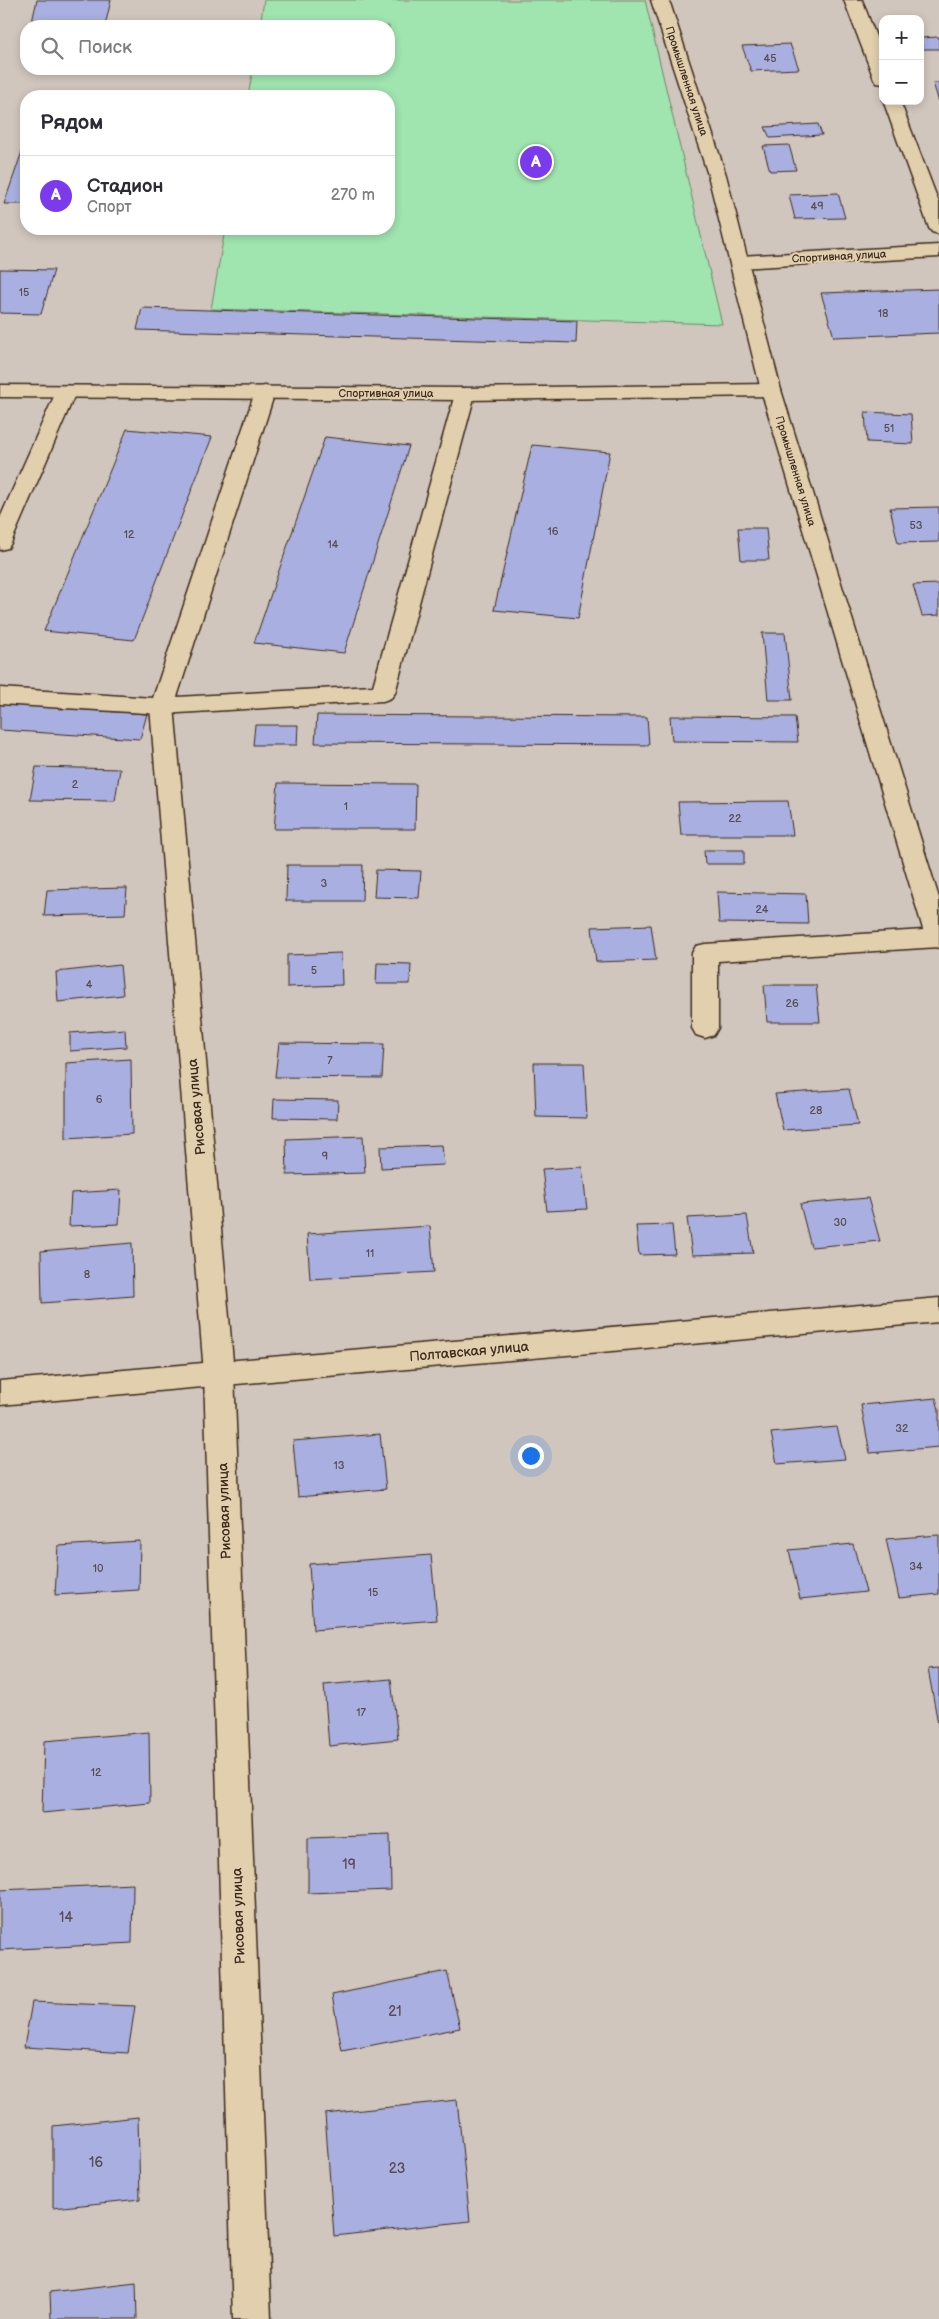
<!DOCTYPE html>
<html lang="ru">
<head>
<meta charset="utf-8">
<style>
	body { margin:0; font-family:"Balsamiq Sans",sans-serif; background:#f2f2f3; color:#2b2b33 }
	.controls { position:absolute; right:15px; top:15px; display:grid; overflow:hidden; border-radius:10px; box-shadow:0 2px 8px #0003 }
	.controls button { width:45px; height:45px; display:grid; place-items:center; padding:0; border:0; border-bottom:1px solid #e1e1e2; background:#fff; color:#2b2b33; font:25px sans-serif }
	.you { position:absolute; left:530px; top:1455px; width:18px; height:18px; margin:-12px; border:4px solid #fff; border-radius:50%; background:#1a73e8; box-shadow:0 0 0 8px #1a73e833 }
	.badge { display:grid; place-items:center; width:32px; height:32px; border-radius:50%; background:#7c3aed; color:#fff; font-size:16px; font-weight:700 }
	.pin { position:absolute; translate:-50% -50%; border:2px solid #fff; box-shadow:0 1px 5px #0006 }
	.list { margin:0; padding:0; list-style:none }
	h2 { display:flex; justify-content:space-between; align-items:center; height:65px; margin:0; padding:0 20px; font-size:21px }
	h2 small { font-size:16px; font-weight:400; color:#7c7c81 }
	.list li { display:grid; grid-template-columns:32px 1fr auto; gap:15px; align-items:center; box-sizing:border-box; height:80px; padding:0 20px; border-top:1px solid #e1e1e2 }
	.list b { display:block; font-size:19px; white-space:nowrap }
	.list p { margin:0; font-size:16px; white-space:nowrap; color:#7c7c81 }
	.list em { font-size:16px; font-style:normal; color:#7c7c81 }
	.icon { flex:none; width:28px; height:28px; fill:none; stroke:currentColor; stroke-width:2; stroke-linecap:round; stroke-linejoin:round }
	.map { position:relative; flex:none; width:939px; height:2319px; overflow:hidden }
	.search { position:absolute; background:#fff; box-shadow:0 2px 8px #0003; left:20px; top:20px; width:375px; height:55px; display:flex; align-items:center; gap:12px; box-sizing:border-box; padding:0 18px; border-radius:20px; color:#7c7c81; font-size:19px }
	.panel { position:absolute; background:#fff; box-shadow:0 2px 8px #0003; left:20px; top:90px; width:375px; height:145px; border-radius:20px }
	.map>svg:first-child { display:block }
	.green { fill:#a0e4b0; stroke:#6e8767 }
	.building { fill:#a9b0e1; stroke:#3b2a1e }
	.lines { fill:none; stroke-linecap:round; stroke-linejoin:round }
	.lane-casing { stroke:#3b2a1e; stroke-width:3 }
	.street-casing { stroke:#3b2a1e; stroke-width:3 }
	.secondary-casing { stroke:#3b2a1e; stroke-width:3 }
	.lane { fill:#e2cfad; fill-rule:evenodd }
	.street { fill:#e2cfad; fill-rule:evenodd }
	.secondary { fill:#e2cfad; fill-rule:evenodd }
	.labels { text-anchor:middle; stroke-width:4; stroke-linejoin:round; paint-order:stroke }
	.number-label { font-size:11px; fill:#564c4f }
	.far-street-label { font-size:11px; fill:#3b2a1e; stroke:#e2cfad }
	.street-label { font-size:14px; fill:#3b2a1e; stroke:#e2cfad }
	.near-number-label { font-size:14px; fill:#564c4f }
</style>
</head>
<body>
<div class="map">
<svg width="939" height="2319" viewBox="0 0 939 2319">
	<rect width="100%" height="100%" fill="#d1c6bd"/>
	<filter id="ink" filterUnits="userSpaceOnUse"><feTurbulence type="fractalNoise" baseFrequency=".02" numOctaves="2"/><feDisplacementMap in="SourceGraphic" scale="10" xChannelSelector="R" yChannelSelector="G"/><feConvolveMatrix kernelMatrix="1 2 1 2 8 2 1 2 1" color-interpolation-filters="sRGB"/></filter>
	<g filter="url(#ink)">
		<!-- green -->
		<polygon class="green" points="264,0 645,0 722,324 211,309 225,229 389,229 389,96 248,96 253,69 389,69 389,26 260,26"/>
		<!-- building -->
		<g class="building">
			<polygon points="37,0 111,0 105,26 31,26"/>
			<polygon points="939,37 939,49 923,49 920,38"/>
			<polygon points="790,44 799,69 751,71 742,46"/>
			<polygon points="933,83 939,83 939,102"/>
			<polygon points="818,124 822,135 770,138 765,127"/>
			<polygon points="26,140 26,204 4,204"/>
			<polygon points="789,145 796,170 770,171 763,146"/>
			<polygon points="838,193 845,218 795,219 789,195"/>
			<polygon points="0,269 54,270 41,314 0,313"/>
			<polygon points="939,289 939,333 834,337 821,293"/>
			<polygon points="142,308 577,321 576,343 137,330"/>
			<polygon points="865,412 911,414 913,444 867,442"/>
			<polygon points="127,429 212,437 134,640 44,631"/>
			<polygon points="325,437 409,446 344,653 254,643"/>
			<polygon points="532,445 610,452 578,618 494,610"/>
			<polygon points="939,507 939,542 898,543 890,508"/>
			<polygon points="738,528 766,528 769,560 741,560"/>
			<polygon points="939,584 939,615 922,616 913,585"/>
			<polygon points="762,633 785,633 792,700 768,700"/>
			<polygon points="0,704 147,714 140,739 0,730"/>
			<polygon points="317,715 647,717 649,745 315,743"/>
			<polygon points="670,716 795,717 798,742 672,741"/>
			<polygon points="255,725 298,725 297,745 253,745"/>
			<polygon points="36,767 120,769 115,801 30,800"/>
			<polygon points="278,783 416,784 415,829 274,829"/>
			<polygon points="788,801 793,835 681,835 678,802"/>
			<polygon points="704,850 744,850 744,864 705,864"/>
			<polygon points="287,865 363,865 362,901 286,901"/>
			<polygon points="376,870 421,871 419,898 374,897"/>
			<polygon points="127,888 125,914 44,916 47,890"/>
			<polygon points="717,892 806,894 808,924 719,923"/>
			<polygon points="651,925 656,960 596,962 592,927"/>
			<polygon points="341,953 342,985 287,987 287,955"/>
			<polygon points="377,963 411,964 410,984 376,984"/>
			<polygon points="120,965 123,995 58,1002 56,972"/>
			<polygon points="764,985 816,985 820,1022 767,1022"/>
			<polygon points="125,1029 126,1047 70,1051 70,1033"/>
			<polygon points="279,1043 384,1044 382,1078 275,1077"/>
			<polygon points="131,1059 132,1134 66,1138 66,1063"/>
			<polygon points="534,1063 584,1063 587,1118 536,1117"/>
			<polygon points="849,1089 858,1125 783,1130 775,1094"/>
			<polygon points="274,1099 338,1100 337,1119 273,1118"/>
			<polygon points="363,1136 365,1173 287,1175 286,1139"/>
			<polygon points="442,1145 444,1165 381,1168 380,1147"/>
			<polygon points="582,1167 587,1209 547,1211 542,1169"/>
			<polygon points="121,1190 119,1224 69,1226 71,1193"/>
			<polygon points="868,1198 880,1241 811,1247 800,1204"/>
			<polygon points="747,1215 753,1253 692,1255 687,1218"/>
			<polygon points="672,1225 675,1254 639,1255 636,1226"/>
			<polygon points="430,1226 434,1272 310,1279 307,1234"/>
			<polygon points="132,1243 133,1296 42,1303 41,1251"/>
			<polygon points="936,1398 939,1410 939,1447 870,1453 861,1405"/>
			<polygon points="837,1427 845,1459 777,1464 771,1433"/>
			<polygon points="380,1434 386,1489 298,1497 293,1441"/>
			<polygon points="939,1535 939,1594 899,1598 886,1539"/>
			<polygon points="140,1541 139,1590 55,1595 58,1546"/>
			<polygon points="853,1544 866,1592 800,1599 789,1550"/>
			<polygon points="431,1555 437,1620 313,1630 309,1564"/>
			<polygon points="939,1668 939,1729 928,1669"/>
			<polygon points="391,1679 398,1739 329,1746 324,1685"/>
			<polygon points="149,1732 150,1803 42,1813 44,1741"/>
			<polygon points="390,1835 391,1890 308,1893 308,1838"/>
			<polygon points="133,1884 132,1943 0,1950 0,1890"/>
			<polygon points="447,1971 460,2028 342,2051 332,1995"/>
			<polygon points="32,2002 135,2006 128,2053 24,2047"/>
			<polygon points="457,2100 470,2221 334,2236 325,2114"/>
			<polygon points="138,2117 140,2199 53,2208 53,2126"/>
			<polygon points="136,2282 137,2319 51,2319 50,2292"/>
		</g>
		<g class="lines">
			<!-- lane casing -->
			<g class="lane-casing">
				<g id="lane">
					<polygon points="66,386 73,388 76,392 11,543 8,548 0,550 0,518 56,392 59,388"/>
					<polygon points="265,386 272,388 275,392 177,697 373,686 455,394 458,390 465,388 472,390 475,394 395,693 391,698 383,701 162,714 0,704 0,688 153,698 255,392 258,388"/>
					<polygon points="939,929 939,947 718,961 718,1028 714,1035 705,1038 696,1035 692,1028 692,953 696,946 705,944"/>
				</g>
			</g>
			<!-- street casing -->
			<g class="street-casing">
				<g id="street">
					<polygon points="844,0 862,0 883,55 883,84 877,83 874,79"/>
					<polygon points="883,100 900,101 939,203 939,234 932,232 929,228"/>
					<polygon points="939,245 939,257 740,268 733,266 730,262 733,258 740,256"/>
					<polygon points="771,384 778,386 781,390 778,394 771,396 465,400 0,397 0,385 465,388"/>
					<polygon points="162,698 170,701 174,706 234,1373 271,2319 233,2319 204,1373 150,706 154,701"/>
				</g>
			</g>
			<!-- secondary casing -->
			<g class="secondary-casing">
				<g id="secondary">
					<polygon points="651,0 669,0 726,175 781,390 939,898 939,948 930,945 926,939 761,390 708,175"/>
					<polygon points="939,1298 939,1322 0,1405 0,1381"/>
				</g>
			</g>
			<!-- lane -->
			<use href="#lane" class="lane"/>
			<!-- street -->
			<use href="#street" class="street"/>
			<!-- secondary -->
			<use href="#secondary" class="secondary"/>
		</g>
	</g>
	<g class="labels">
		<!-- number labels -->
		<g class="number-label">
			<text x="770" y="62">45</text>
			<text x="817" y="210">49</text>
			<text x="24" y="296">15</text>
			<text x="883" y="317">18</text>
			<text x="889" y="432">51</text>
			<text x="916" y="529">53</text>
			<text x="553" y="535">16</text>
			<text x="129" y="538">12</text>
			<text x="333" y="548">14</text>
			<text x="75" y="788">2</text>
			<text x="346" y="810">1</text>
			<text x="735" y="822">22</text>
			<text x="324" y="887">3</text>
			<text x="762" y="913">24</text>
			<text x="314" y="974">5</text>
			<text x="89" y="988">4</text>
			<text x="792" y="1007">26</text>
			<text x="330" y="1064">7</text>
			<text x="99" y="1103">6</text>
			<text x="816" y="1114">28</text>
			<text x="325" y="1160">9</text>
			<text x="840" y="1226">30</text>
			<text x="370" y="1257">11</text>
			<text x="87" y="1278">8</text>
			<text x="902" y="1432">32</text>
			<text x="339" y="1469">13</text>
			<text x="916" y="1570">34</text>
			<text x="98" y="1572">10</text>
			<text x="373" y="1596">15</text>
			<text x="361" y="1716">17</text>
			<text x="96" y="1776">12</text>
		</g>
		<!-- far-street labels -->
		<g class="far-street-label">
			<text transform="translate(687 81) rotate(72)" y="4">Промышленная улица</text>
			<text transform="translate(839 256) rotate(-3)" y="4">Спортивная улица</text>
			<text x="386" y="397">Спортивная улица</text>
			<text transform="translate(796 471) rotate(73)" y="4">Промышленная улица</text>
		</g>
		<!-- street labels -->
		<g class="street-label">
			<text transform="translate(196 1107) rotate(-95)" y="5">Рисовая улица</text>
			<text transform="translate(469 1351) rotate(-5)" y="5">Полтавская улица</text>
			<text transform="translate(224 1511) rotate(-92)" y="5">Рисовая улица</text>
			<text transform="translate(238 1916) rotate(-92)" y="5">Рисовая улица</text>
		</g>
		<!-- near-number labels -->
		<g class="near-number-label">
			<text x="349" y="1869">19</text>
			<text x="66" y="1922">14</text>
			<text x="395" y="2016">21</text>
			<text x="96" y="2167">16</text>
			<text x="397" y="2173">23</text>
		</g>
	</g>
</svg>
<div class="controls">
<button>+</button>
<button>−</button>
</div>
<div class="you"></div>
<div class="pin badge" style="left:536px;top:162px">A</div>
<div class="search"><svg class="icon" aria-label="search" viewBox="0 0 24 24"><circle cx="10" cy="10" r="6"/><path d="M15 15l6 6"/></svg>Поиск</div>
<section class="panel">
<h2>Рядом<small></small></h2>
<ul class="list">
<li><span class="badge">A</span><div><b>Стадион</b><p>Спорт</p></div><em>270 m</em></li>
</ul>
</section>
</div>
</body>
</html>
